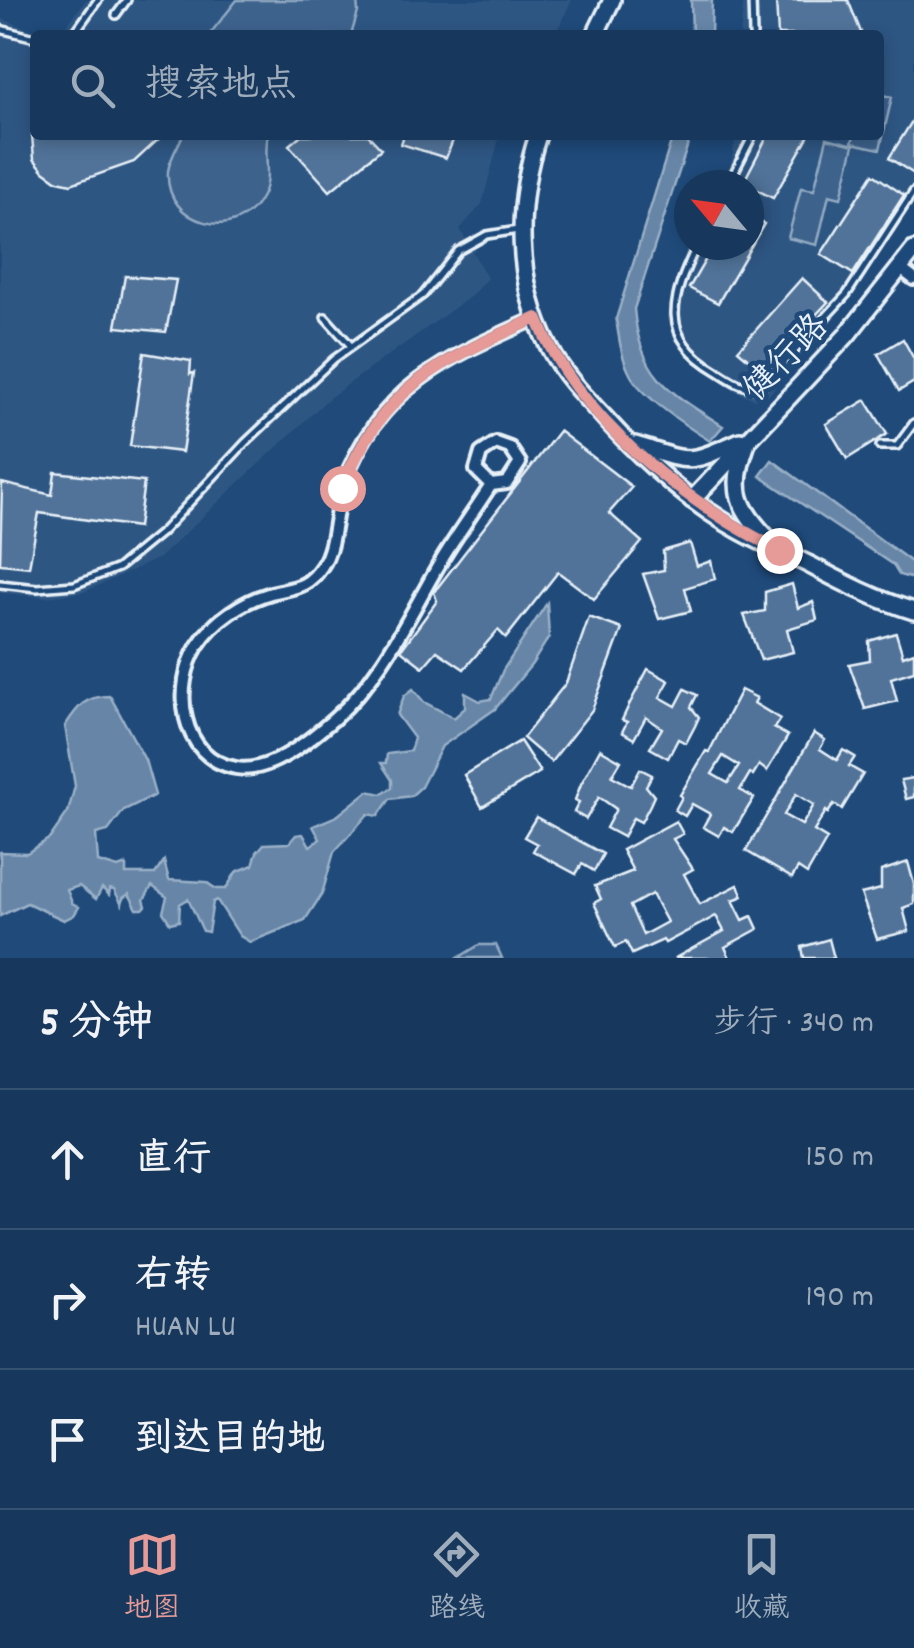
<!DOCTYPE html>
<html lang="zh">
<head>
<meta charset="utf-8">
<style>
	body { margin:0; font-family:Dekko,"LXGW WenKai TC",sans-serif; background:#203f62; color:#f1f3f6 }
	.compass { position:absolute; left:674px; top:170px; width:90px; height:90px; border-radius:50%; background:#17385c; box-shadow:0 5px 15px #0003; rotate:299deg }
	.stop { position:absolute; width:30px; height:30px; margin:-22px; border:8px solid #e69b98; border-radius:50%; background:#fff }
	.stop.end { background:#e69b98; border-color:#fff; box-shadow:0 2px 10px #0008 }
	.list { margin:0; padding:0; list-style:none }
	h2 { display:flex; justify-content:space-between; align-items:center; height:130px; margin:0; padding:0 40px; font-size:42px }
	h2 small { font-size:32px; font-weight:400; color:#9eacbb }
	.list li { display:grid; grid-template-columns:65px 1fr auto; gap:30px; align-items:center; box-sizing:border-box; height:140px; padding:0 40px; border-top:2px solid #365272 }
	.list b { display:block; font-size:38px; white-space:nowrap }
	.list p { margin:0; font-size:32px; white-space:nowrap; color:#9eacbb }
	.list em { font-size:32px; font-style:normal; color:#9eacbb }
	.icon { flex:none; width:55px; height:55px; fill:none; stroke:currentColor; stroke-width:2; stroke-linecap:round; stroke-linejoin:round }
	.map { position:relative; flex:none; width:914px; height:958px; overflow:hidden }
	.search { position:absolute; background:#17385c; box-shadow:0 5px 15px #0003; left:30px; right:30px; top:30px; height:110px; display:flex; align-items:center; gap:25px; box-sizing:border-box; padding:0 35px; border-radius:10px; color:#9eacbb; font-size:38px }
	.sheet { height:550px; background:#17385c }
	nav { display:flex; justify-content:space-around; align-items:center; box-sizing:border-box; height:140px; border-top:2px solid #365272; background:#17385c; font-size:28px; color:#9eacbb }
	nav a { display:grid; justify-items:center; gap:5px }
	nav .on { color:#e69b98 }
	.map>svg:first-child { display:block }
	.built { fill:#2e5683 }
	.green { fill:#3c628c; stroke:#92aac2; stroke-width:2.5 }
	.water { fill:#6685a7; stroke:#9ab0c7; stroke-width:2.5 }
	.building { fill:#517399; stroke:#e8f1f8; stroke-width:2.5; fill-rule:evenodd }
	.lines { fill:none; stroke-linecap:round; stroke-linejoin:round }
	.lane-casing { stroke:#e8f1f8; stroke-width:12 }
	.street-casing { stroke:#e8f1f8; stroke-width:18 }
	.secondary-casing { stroke:#e8f1f8; stroke-width:22 }
	.lane { stroke:#1f4a7a; stroke-width:5 }
	.street { stroke:#1f4a7a; stroke-width:10 }
	.secondary { stroke:#1f4a7a; stroke-width:15 }
	.route { stroke:#e69b98; stroke-width:12 }
	.labels { text-anchor:middle; stroke-width:9; stroke-linejoin:round; paint-order:stroke }
	.street-label { font-size:35px; fill:#e8f1f8; stroke:#1f4a7a }
</style>
</head>
<body>
<div class="map">
<svg width="914" height="958" viewBox="0 0 914 958">
	<rect width="100%" height="100%" fill="#1f4a7a"/>
	<filter id="ink" filterUnits="userSpaceOnUse"><feTurbulence type="fractalNoise" baseFrequency=".01" numOctaves="2"/><feDisplacementMap in="SourceGraphic" scale="20" xChannelSelector="R" yChannelSelector="G"/><feConvolveMatrix kernelMatrix="1 2 1 2 8 2 1 2 1" color-interpolation-filters="sRGB"/></filter>
	<g filter="url(#ink)">
		<!-- built -->
		<g class="built">
			<polygon points="86,0 572,0 555,35 59,35"/>
			<polygon points="744,0 914,0 914,202 819,334 769,395 754,399 737,392 694,363 674,340 667,316 689,240 689,245 749,245 749,185 720,185 731,164 736,135 879,135 879,35 740,35"/>
			<polygon points="0,18 45,35 35,35 35,135 500,135 482,204 460,229 487,278 471,296 329,398 159,558 84,592 46,597 0,593"/>
		</g>
		<!-- green -->
		<g class="green">
			<polygon points="237,0 357,0 358,12 351,35 209,35"/>
			<polygon points="879,94 892,97 880,149 852,143 854,135 879,135"/>
			<path d="M 183,135 L 268,135 C 263,155 272,177 262,196 C 239,244 164,226 168,171 C 170,158 178,146 183,135 Z"/>
			<polygon points="827,138 854,145 841,198 829,195 817,245 788,238 801,188 814,190"/>
			<polygon points="479,945 496,945 502,958 458,958"/>
		</g>
		<!-- water -->
		<g class="water">
			<polygon points="691,0 712,0 711,35 692,35"/>
			<path d="M 673,135 L 691,135 L 634,309 C 640,377 669,392 723,426 L 710,441 C 689,428 641,396 630,374 C 621,357 619,337 616,319 Z"/>
			<polygon points="772,460 914,564 914,579 899,575 893,565 760,476"/>
			<path d="M 547,603 L 549,637 L 532,664 L 495,709 L 442,746 L 421,787 L 411,796 L 390,799 L 378,816 L 368,814 L 334,852 L 322,894 L 305,920 L 250,942 L 240,936 L 217,900 L 213,902 L 208,932 L 203,931 L 188,899 L 180,904 L 179,921 L 170,923 L 163,912 L 167,897 L 152,886 L 144,900 L 146,906 L 143,909 L 137,909 L 129,894 L 123,898 L 122,904 L 114,890 L 110,889 L 109,895 L 102,888 L 96,899 L 79,886 L 67,890 L 72,903 L 79,907 L 74,915 L 64,920 L 27,903 L 0,916 L 0,852 L 27,853 L 50,838 L 68,812 L 75,786 L 65,726 C 78,706 85,696 110,696 L 145,760 L 155,795 L 124,810 L 108,831 L 96,834 L 98,862 L 118,868 L 126,865 L 126,874 L 155,874 L 164,861 L 169,880 L 206,882 L 216,889 L 226,889 L 236,872 L 253,865 L 257,852 L 264,844 L 289,843 L 296,835 L 303,834 L 310,846 L 320,839 L 313,826 L 337,816 L 368,791 L 382,794 L 392,788 L 392,780 L 381,763 L 386,763 L 387,754 L 410,751 L 414,738 L 397,715 L 404,696 L 413,689 L 424,702 L 454,718 L 465,708 L 465,693 L 480,701 L 491,699 L 503,670 Z"/>
		</g>
		<!-- building -->
		<g class="building">
			<polygon points="776,0 848,0 862,35 778,35"/>
			<polygon points="914,118 914,174 889,158"/>
			<polygon points="32,135 163,135 134,162 71,184 58,181 44,171 34,159"/>
			<polygon points="301,135 368,135 381,149 330,191 289,145"/>
			<polygon points="404,135 455,135 446,158 401,144"/>
			<polygon points="768,135 809,135 773,198 743,183"/>
			<polygon points="873,174 904,195 853,274 821,254"/>
			<polygon points="749,215 764,224 718,303 689,288 714,245 749,245"/>
			<polygon points="125,276 176,280 166,332 116,327"/>
			<polygon points="802,278 828,302 763,371 738,350"/>
			<polygon points="903,339 914,359 914,382 899,391 878,354"/>
			<polygon points="144,353 191,361 190,374 194,373 182,452 130,446"/>
			<polygon points="866,400 887,434 847,459 826,424"/>
			<polygon points="559,431 632,487 609,513 642,542 594,599 558,572 506,638 498,630 464,669 437,651 423,667 401,650 437,601 434,592"/>
			<polygon points="55,472 144,482 138,527 39,513 29,567 0,564 2,483 52,495"/>
			<polygon points="690,543 697,566 711,561 715,579 685,588 691,611 659,619 643,574 664,570 663,551"/>
			<polygon points="792,584 798,608 813,602 817,620 787,629 793,652 761,660 744,615 765,611 765,592"/>
			<polygon points="589,617 622,629 592,710 551,762 523,738 566,683"/>
			<polygon points="896,633 903,656 914,652 914,671 891,678 897,701 865,709 849,664 870,660 869,641"/>
			<polygon points="648,669 669,681 660,697 676,706 685,689 697,695 691,707 699,717 695,726 686,743 678,739 668,758 650,748 662,728 646,717 634,739 622,732 627,722 622,720 629,705"/>
			<path d="M 741,690 L 757,698 L 754,703 L 780,719 L 774,728 L 788,736 L 767,771 L 759,765 L 753,775 L 750,773 L 740,790 L 754,798 L 733,832 L 724,827 L 719,836 L 703,827 L 710,814 L 692,804 L 685,816 L 675,810 L 682,797 L 680,795 L 706,751 L 709,752 ZM 723,756 L 739,766 L 728,783 L 712,774 Z"/>
			<path d="M 814,733 L 825,740 L 820,749 L 837,760 L 843,750 L 855,757 L 849,766 L 863,774 L 842,809 L 834,804 L 828,813 L 826,811 L 814,831 L 827,839 L 807,874 L 798,868 L 792,878 L 746,851 ZM 796,794 L 814,805 L 802,825 L 784,815 Z"/>
			<polygon points="520,741 540,772 482,807 464,775"/>
			<polygon points="600,749 621,761 612,776 631,786 640,769 652,775 646,786 654,796 650,805 641,822 633,818 623,837 606,828 616,809 599,797 586,819 574,812 579,802 575,800 581,784"/>
			<polygon points="914,778 914,797 906,799 901,780"/>
			<polygon points="536,817 603,854 594,871 582,864 576,874 533,851 537,844 524,837"/>
			<path d="M 676,821 L 683,834 L 673,839 L 693,869 L 684,874 L 700,904 L 738,885 L 743,896 L 733,900 L 743,920 L 752,916 L 758,929 L 725,947 L 730,958 L 675,958 L 724,931 L 716,916 L 665,943 L 663,940 L 632,954 L 626,942 L 615,947 L 594,903 L 601,899 L 595,886 L 633,871 L 622,850 ZM 652,894 L 667,922 L 643,935 L 630,906 Z"/>
			<polygon points="908,862 914,884 914,904 903,908 909,931 877,939 861,894 881,889 881,871"/>
			<polygon points="829,939 834,958 804,958 802,947"/>
		</g>
		<g class="lines">
			<!-- lane casing -->
			<g class="lane-casing">
				<g id="lane">
					<polyline points="752,0 753,35"/>
					<polyline points="116,15 127,0"/>
					<polyline points="0,29 35,38"/>
					<polyline points="73,35 98,0"/>
					<polyline points="728,185 753,135"/>
					<path d="M 697,245 C 671,299 658,337 717,371 C 732,381 741,387 759,389 L 847,294 L 914,191"/>
					<polyline points="325,317 351,346"/>
					<polyline points="880,446 897,446 914,423"/>
					<polyline points="0,584 37,588 74,585 118,568 162,532 246,442 334,359 423,295 458,251 487,235 518,230"/>
				</g>
			</g>
			<!-- street casing -->
			<g class="street-casing">
				<g id="street">
					<polyline points="901,269 914,279"/>
					<path d="M 491,485 L 476,470 L 481,453 L 496,443 L 510,448 L 520,463 L 507,483 L 491,485 C 473,513 453,540 437,568 C 407,620 381,677 335,718 C 311,739 270,774 236,768 C 179,758 172,686 198,645 C 214,620 243,601 271,593 C 295,587 307,589 322,566 C 336,546 334,509 343,485 C 378,387 448,357 537,318"/>
				</g>
			</g>
			<!-- secondary casing -->
			<g class="secondary-casing">
				<g id="secondary">
					<polyline points="595,35 612,0"/>
					<path d="M 538,135 C 515,205 515,283 550,349 C 563,374 583,395 602,415 C 640,457 685,500 735,528 C 759,542 785,553 810,565 C 844,583 877,600 914,611"/>
					<path d="M 635,445 C 691,462 684,466 740,441"/>
					<path d="M 746,446 C 730,491 738,507 770,541"/>
					<polyline points="692,500 847,335 914,250"/>
				</g>
			</g>
			<!-- lane -->
			<use href="#lane" class="lane"/>
			<!-- street -->
			<use href="#street" class="street"/>
			<!-- secondary -->
			<use href="#secondary" class="secondary"/>
		</g>
	</g>
	<g class="lines" filter="url(#ink)">
		<!-- route -->
		<path class="route" d="M 342,488 C 383,385 441,361 537,318 C 577,419 684,502 779,550"/>
	</g>
	<g class="labels">
		<!-- street labels -->
		<g class="street-label">
			<text transform="translate(784 356) rotate(-46)" y="12">健行路</text>
		</g>
	</g>
</svg>
<svg class="compass" viewBox="-18 -18 36 36"><path d="M0-13l5 13h-10z" fill="#e53935"/><path d="M0 13l5-13h-10z" fill="#9eacbb"/></svg>
<div class="stop" style="left:342px;top:488px"></div>
<div class="stop end" style="left:779px;top:550px"></div>
<div class="search"><svg class="icon" aria-label="search" viewBox="0 0 24 24"><circle cx="10" cy="10" r="6"/><path d="M15 15l6 6"/></svg>搜索地点</div>
</div>
<section class="sheet">
<h2>5 分钟<small>步行 · 340 m</small></h2>
<ul class="list">
<li><svg class="icon" aria-label="ahead" viewBox="0 0 24 24"><path d="M12 20V5M6 11l6-6 6 6"/></svg><div><b>直行</b></div><em>150 m</em></li>
<li><svg class="icon" aria-label="right" viewBox="0 0 24 24"><path d="M7 20v-9h11M14 6l5 5-5 5"/></svg><div><b>右转</b><p>HUAN LU</p></div><em>190 m</em></li>
<li><svg class="icon" aria-label="arrive" viewBox="0 0 24 24"><path d="M6 21V4h12l-3 4 3 4H6"/></svg><div><b>到达目的地</b></div></li>
</ul>
</section>
<nav>
<a class="on"><svg class="icon" aria-label="map" viewBox="0 0 24 24"><path d="M3 6l6-2 6 2 6-2v14l-6 2-6-2-6 2zM9 4v14M15 6v14"/></svg>地图</a>
<a><svg class="icon" aria-label="directions" viewBox="0 0 24 24"><path d="M12 3l9 9-9 9-9-9zM9 14v-3h6M13 9l2 2-2 2"/></svg>路线</a>
<a><svg class="icon" aria-label="saved" viewBox="0 0 24 24"><path d="M7 4h10v16l-5-4-5 4z"/></svg>收藏</a>
</nav>
</body>
</html>
